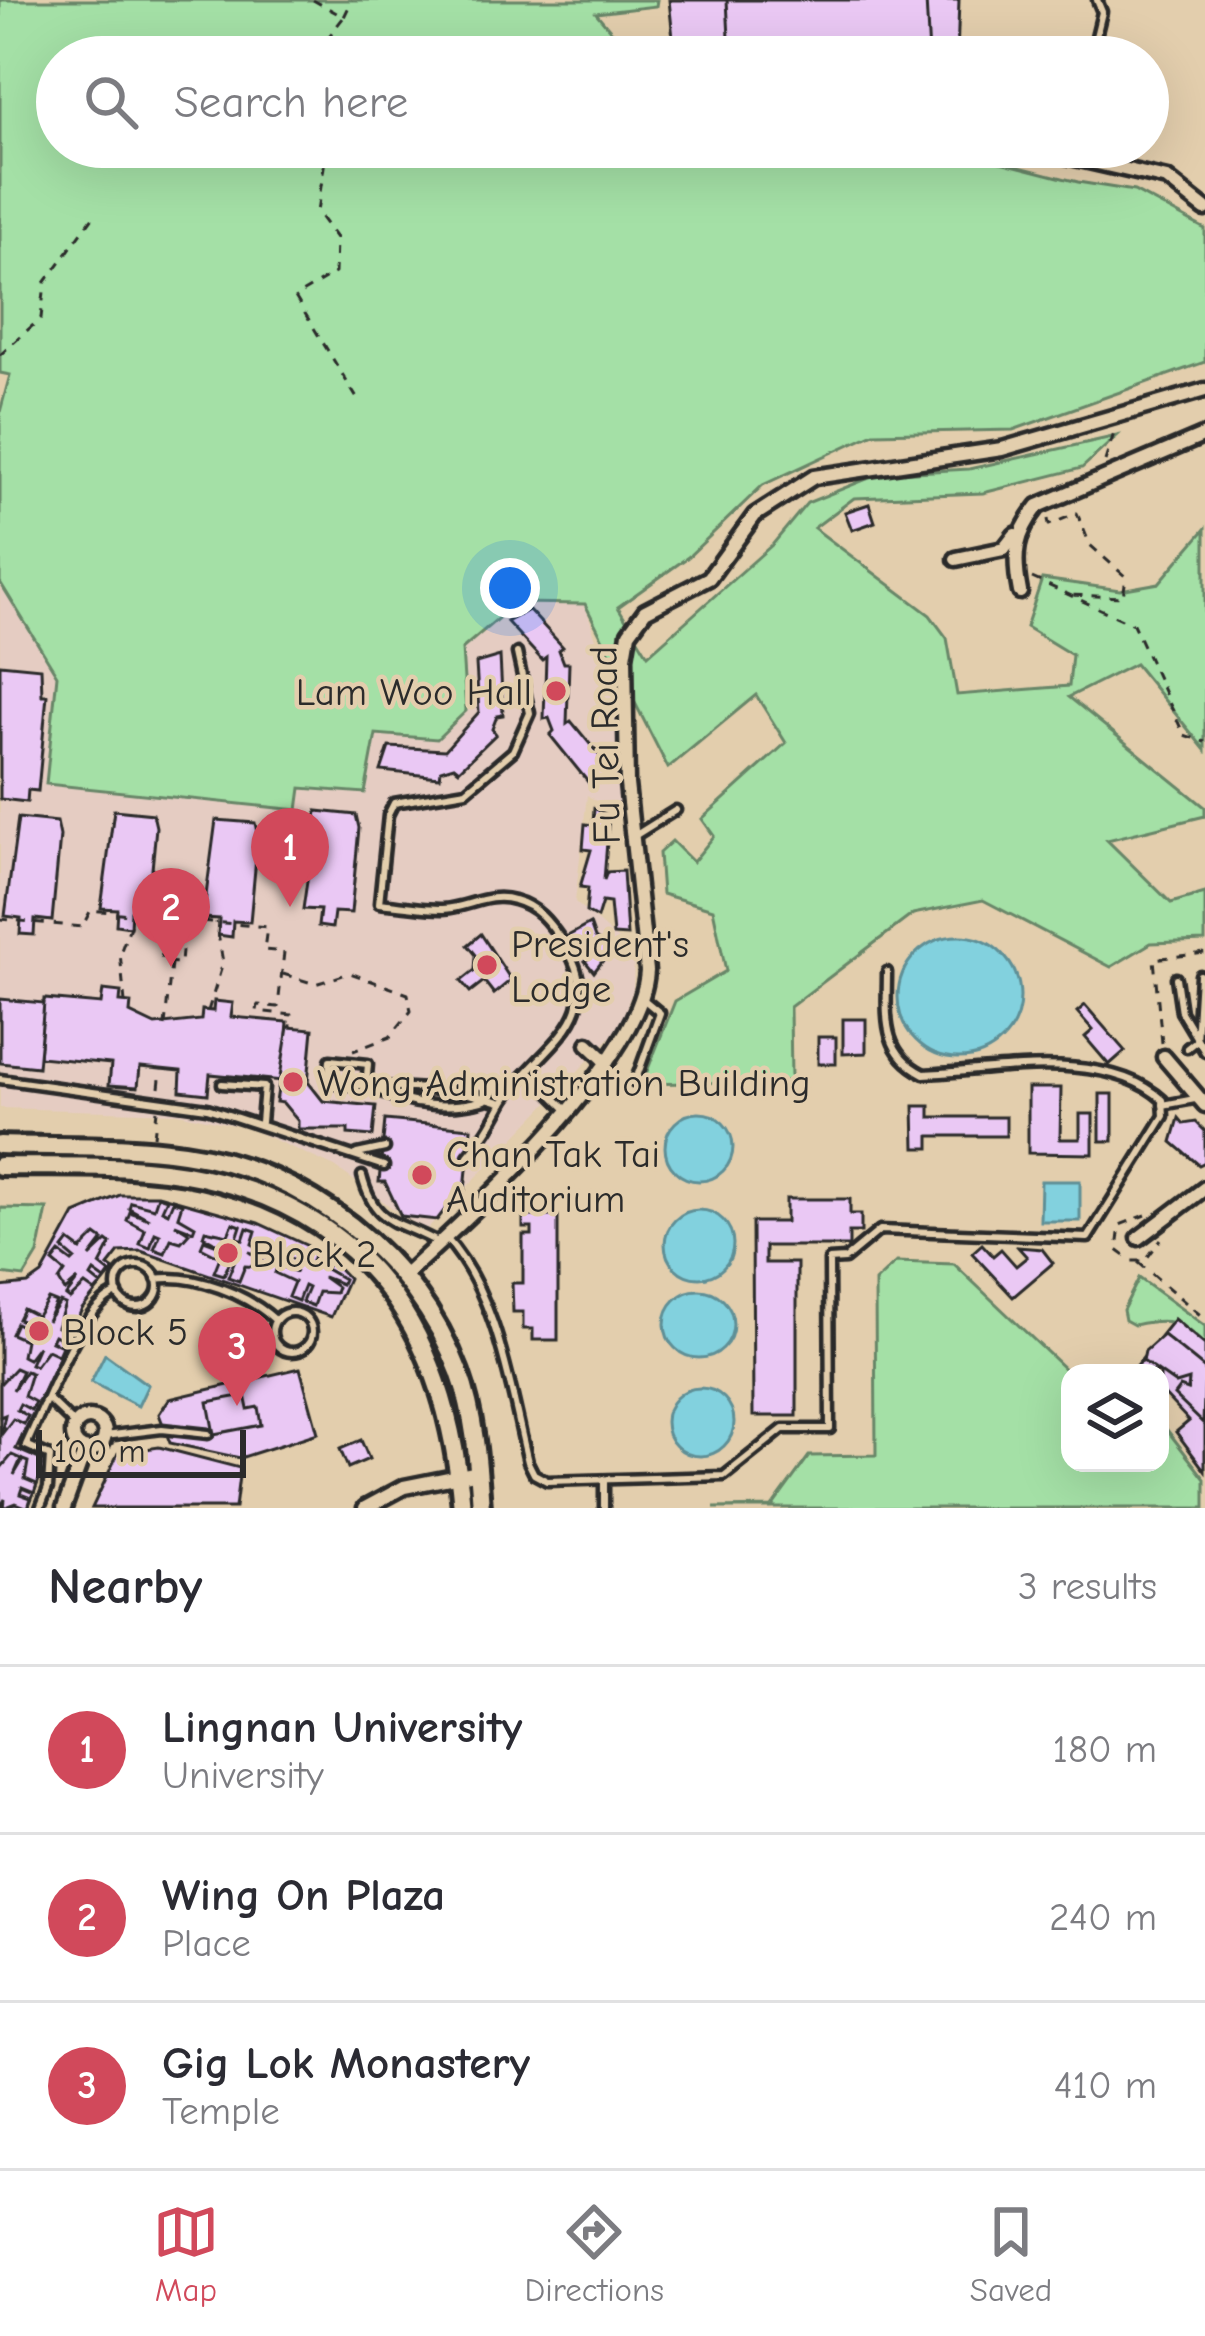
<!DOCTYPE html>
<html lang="en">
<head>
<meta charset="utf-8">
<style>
	body { margin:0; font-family:"Comic Neue",sans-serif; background:#f7f7f7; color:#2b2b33 }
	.controls { position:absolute; right:36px; bottom:36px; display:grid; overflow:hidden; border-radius:24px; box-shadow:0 12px 48px #0002 }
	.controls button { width:108px; height:108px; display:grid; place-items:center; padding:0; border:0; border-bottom:3px solid #e1e1e2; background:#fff; color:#2b2b33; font:60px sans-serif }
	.scale { position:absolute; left:36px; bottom:30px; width:210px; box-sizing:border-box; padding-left:12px; border:6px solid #2b2b2b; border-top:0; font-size:33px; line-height:42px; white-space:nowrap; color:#2b2b2b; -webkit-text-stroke:9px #e3cead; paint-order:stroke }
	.you { position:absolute; left:510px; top:588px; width:42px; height:42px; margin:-30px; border:9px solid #fff; border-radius:50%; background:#1a73e8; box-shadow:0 0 0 18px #1a73e833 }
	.badge { display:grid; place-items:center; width:78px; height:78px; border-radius:50%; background:#d1495b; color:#fff; font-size:39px; font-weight:700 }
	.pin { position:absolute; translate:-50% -99px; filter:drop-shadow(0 3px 6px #0008) }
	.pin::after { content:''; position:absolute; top:63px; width:42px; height:36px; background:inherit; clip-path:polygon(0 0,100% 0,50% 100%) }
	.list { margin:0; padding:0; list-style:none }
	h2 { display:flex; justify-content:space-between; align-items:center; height:156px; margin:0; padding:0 48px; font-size:51px }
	h2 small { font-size:39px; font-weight:400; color:#7c7c81 }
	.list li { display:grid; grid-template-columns:78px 1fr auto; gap:36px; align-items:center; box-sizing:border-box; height:168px; padding:0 48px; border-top:3px solid #e1e1e2 }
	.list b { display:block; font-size:45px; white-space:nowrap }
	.list p { margin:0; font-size:39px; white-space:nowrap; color:#7c7c81 }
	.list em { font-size:39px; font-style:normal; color:#7c7c81 }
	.icon { flex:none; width:66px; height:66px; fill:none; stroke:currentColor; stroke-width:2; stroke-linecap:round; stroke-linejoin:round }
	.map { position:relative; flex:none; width:1205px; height:1508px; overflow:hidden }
	.search { position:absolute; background:#fff; box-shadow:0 12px 48px #0002; left:36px; right:36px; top:36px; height:132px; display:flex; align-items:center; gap:30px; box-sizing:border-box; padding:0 42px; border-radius:66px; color:#7c7c81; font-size:45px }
	.sheet { height:660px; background:#fff }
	nav { display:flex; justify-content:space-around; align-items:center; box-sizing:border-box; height:168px; border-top:3px solid #e1e1e2; background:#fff; font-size:33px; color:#7c7c81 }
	nav a { display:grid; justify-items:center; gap:6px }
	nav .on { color:#d1495b }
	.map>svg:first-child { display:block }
	.built { fill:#e5ccc2 }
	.green { fill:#a4e0a6; stroke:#688668; stroke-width:3 }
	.water { fill:#82d1de; stroke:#5f8f96; stroke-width:3 }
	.building { fill:#eac8f4; stroke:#2b2b2b; stroke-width:3 }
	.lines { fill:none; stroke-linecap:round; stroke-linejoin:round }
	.lane-casing { stroke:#2b2b2b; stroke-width:15 }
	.street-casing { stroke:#2b2b2b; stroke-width:21 }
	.secondary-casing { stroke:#2b2b2b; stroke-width:26 }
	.path { stroke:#2b2b2b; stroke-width:3; stroke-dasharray:9 9; stroke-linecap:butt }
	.lane { stroke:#e3cead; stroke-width:6 }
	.street { stroke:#e3cead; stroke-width:12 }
	.secondary { stroke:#e3cead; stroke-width:16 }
	.poi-dot { fill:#d1495b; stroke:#e3cead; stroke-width:4.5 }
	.labels { text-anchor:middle; stroke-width:9; stroke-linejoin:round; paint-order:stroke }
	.poi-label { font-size:39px; fill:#2b2b2b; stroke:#e3cead; text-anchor:start }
	.street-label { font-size:39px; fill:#2b2b2b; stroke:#e3cead }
</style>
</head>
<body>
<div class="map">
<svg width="1205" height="1508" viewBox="0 0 1205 1508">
	<rect width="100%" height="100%" fill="#e3cead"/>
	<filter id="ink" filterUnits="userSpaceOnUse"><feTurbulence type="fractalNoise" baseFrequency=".00833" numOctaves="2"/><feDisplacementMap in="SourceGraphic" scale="24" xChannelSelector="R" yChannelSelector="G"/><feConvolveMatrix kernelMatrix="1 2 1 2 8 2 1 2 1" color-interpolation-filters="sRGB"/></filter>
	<g filter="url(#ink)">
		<!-- built -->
		<polygon class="built" points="0,582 57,675 47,784 297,810 301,788 365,792 354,601 585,604 620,717 621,818 587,795 575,902 634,954 633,989 619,1028 425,1231 335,1167 248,1128 178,1113 0,1108"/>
		<!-- green -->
		<g class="green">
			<polygon points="0,0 657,0 656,6 596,13 633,57 57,57 57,147 942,147 1078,182 1134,191 1205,229 1205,362 1013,430 874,433 763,485 688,557 618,607 648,655 773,544 807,503 879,474 969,469 1117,436 1082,468 983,493 854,498 814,528 930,615 947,638 957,695 1069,686 1072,655 1026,627 1042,579 1120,590 1159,583 1205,529 1205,750 1135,664 1069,697 1205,807 1205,816 1107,840 1171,903 1205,893 1205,941 1151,943 1111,967 983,900 913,914 790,1007 791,1081 642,1084 675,1001 726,971 713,909 662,894 659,853 672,841 693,862 714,836 702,819 786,743 756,695 668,768 585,604 516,603 462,649 466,711 437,739 376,734 365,793 301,788 298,810 46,784 57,675 0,582 0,412 10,375 0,373"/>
			<polygon points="0,1208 47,1209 38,1254 24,1277 0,1274"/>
			<polygon points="896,1262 954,1264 1070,1374 1070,1463 1160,1463 1160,1421 1205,1479 1205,1508 714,1508 772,1507 809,1456 876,1455 875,1282"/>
			<path d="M 1139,1278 L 1205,1326 L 1205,1345 C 1178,1320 1169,1317 1134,1325 L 1125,1320 L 1123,1310 Z"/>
		</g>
		<!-- water -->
		<g class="water">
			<circle cx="959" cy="997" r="61"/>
			<circle cx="699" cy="1147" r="34"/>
			<polygon points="1041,1181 1080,1181 1080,1221 1040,1221"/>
			<circle cx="699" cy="1244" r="34"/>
			<circle cx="699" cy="1324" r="34"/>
			<polygon points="105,1354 148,1385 138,1406 91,1382"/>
			<circle cx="700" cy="1422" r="34"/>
		</g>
		<!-- building -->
		<g class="building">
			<polygon points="669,0 959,0 957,57 675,57"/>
			<polygon points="727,0 926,0 929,56 730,57"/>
			<polygon points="869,504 875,522 852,530 845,512"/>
			<polygon points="529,610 563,647 559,650 564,663 569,663 567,724 571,721 604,761 588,782 550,735 554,731 549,718 544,719 546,657 542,660 507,622"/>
			<polygon points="500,656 503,715 497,716 492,729 496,734 459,770 454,766 441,770 440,777 381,771 389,747 445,750 479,712 476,663"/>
			<polygon points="0,664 41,668 42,695 47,695 38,791 28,790 27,802 0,799"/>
			<polygon points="594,808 609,816 604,880 607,872 623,871 627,936 613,935 610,903 602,902 597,918 586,912 588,888 580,887 591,850 583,849 585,824 593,825"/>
			<polygon points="114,810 153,814 156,827 148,912 131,911 130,927 116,925 117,909 101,908"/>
			<polygon points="317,811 356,815 359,828 351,913 334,912 332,928 318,926 320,910 303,909"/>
			<polygon points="18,818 57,822 60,836 52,921 35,919 34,935 20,934 21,918 5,916"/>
			<polygon points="216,820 255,823 258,837 250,922 233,921 232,937 218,935 219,919 203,918"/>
			<polygon points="590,924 595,938 611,950 594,972 585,961 590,957 566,937"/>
			<polygon points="481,934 511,980 494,994 484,981 470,992 461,981 475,970 476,955 468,945"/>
			<polygon points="103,990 121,992 120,1002 131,1003 130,1013 155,1025 201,1020 202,1010 213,1011 214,1001 233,1003 231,1017 288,1022 283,1081 210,1074 208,1094 180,1091 181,1071 140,1067 138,1087 109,1085 111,1064 39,1057 44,999 101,1004"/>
			<polygon points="0,999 44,1003 38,1067 0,1063"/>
			<polygon points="1085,1005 1125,1051 1109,1065 1085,1037 1093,1030 1077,1012"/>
			<polygon points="843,1019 866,1019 866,1053 843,1054"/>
			<polygon points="288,1027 313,1029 308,1082 323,1101 376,1106 373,1136 348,1134 348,1129 298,1129 298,1121 283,1103 276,1102"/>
			<rect x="818" y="1037" width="18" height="27"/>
			<polygon points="1028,1088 1061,1088 1060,1139 1080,1139 1080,1114 1093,1114 1093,1154 1028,1153"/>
			<rect x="1100" y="1094" width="13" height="47"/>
			<polygon points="914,1106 930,1106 930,1117 1006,1117 1006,1136 930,1136 930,1148 915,1148"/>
			<polygon points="1179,1118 1184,1124 1196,1122 1205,1131 1205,1162 1199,1165 1172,1142"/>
			<polygon points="385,1120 471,1128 465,1190 460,1190 437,1220 401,1216 385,1182 379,1182"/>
			<polygon points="120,1195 158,1195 258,1223 325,1254 348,1278 331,1317 141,1251 119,1252 108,1266 114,1270 82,1309 16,1449 46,1462 28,1508 0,1508 0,1287 28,1284 42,1274 75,1214"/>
			<polygon points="158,1196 167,1199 162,1210 168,1213 173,1201 182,1204 178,1216 195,1226 193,1231 175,1224 189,1233 181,1242 171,1239 165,1253 154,1249 160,1235 155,1233 150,1248 140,1244 145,1230 127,1220 130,1212 149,1219 129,1208 131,1202 154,1208"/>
			<polygon points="786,1199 850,1199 850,1214 861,1214 861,1232 849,1232 849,1246 765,1246 765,1263 797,1263 797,1416 753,1416 752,1222 786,1222"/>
			<polygon points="523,1216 558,1216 558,1340 533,1340 533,1329 523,1329 523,1312 513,1312 512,1283 523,1283 523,1235 532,1235 532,1228 523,1228"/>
			<polygon points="233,1223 241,1226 237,1238 243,1240 247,1228 256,1231 252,1244 269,1253 267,1258 249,1252 263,1261 261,1267 245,1266 239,1281 228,1277 234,1262 230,1261 224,1275 214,1272 220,1257 201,1247 204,1240 223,1247 203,1236 205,1230 228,1235"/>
			<polygon points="96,1235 103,1240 90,1257 107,1241 111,1244 100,1265 110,1273 105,1280 94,1272 91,1277 101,1285 95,1292 85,1285 70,1299 66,1296 78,1280 65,1291 59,1281 65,1272 53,1262 60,1253 72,1262 75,1259 63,1249 69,1241 81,1250"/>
			<polygon points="982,1244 993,1256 1001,1249 1016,1266 1027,1257 1018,1247 1042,1249 1053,1263 1013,1297 972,1253"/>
			<polygon points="307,1249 315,1252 311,1264 316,1266 321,1254 330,1257 326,1269 343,1279 341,1284 323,1277 337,1287 335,1293 318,1292 313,1306 302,1302 308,1288 304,1286 298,1301 288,1297 294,1282 275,1273 278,1265 297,1272 277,1261 279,1256 302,1261"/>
			<polygon points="48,1299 56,1302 47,1321 60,1302 65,1304 57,1327 69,1333 65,1341 54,1335 51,1341 62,1346 58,1355 47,1350 35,1366 30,1364 38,1346 28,1359 22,1356 25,1340 11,1334 16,1323 30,1330 32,1326 18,1319 23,1309 37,1316"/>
			<polygon points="1174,1319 1205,1345 1205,1471 1176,1432 1189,1421 1160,1390 1160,1373 1134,1369"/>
			<polygon points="1163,1335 1205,1369 1203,1423 1174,1395 1180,1387 1188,1390 1189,1380 1176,1384 1143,1361 1145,1351"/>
			<polygon points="15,1368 22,1371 13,1390 26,1371 31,1373 24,1396 35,1402 31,1410 20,1404 17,1410 28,1416 24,1424 13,1419 1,1435 5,1415 0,1417 0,1384"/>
			<polygon points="300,1368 318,1433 240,1458 170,1443 159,1414 169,1399"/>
			<polygon points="245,1395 248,1409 258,1407 261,1425 214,1434 208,1402"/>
			<polygon points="361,1440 369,1459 348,1468 340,1449"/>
			<polygon points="159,1447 240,1468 235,1508 92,1508 118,1453"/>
			<polygon points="12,1455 21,1459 14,1475 23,1460 28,1462 25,1479 37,1484 34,1493 22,1488 20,1494 31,1498 28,1508 16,1503 4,1508 5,1499 0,1508 0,1469"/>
		</g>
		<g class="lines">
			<!-- lane casing -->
			<g class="lane-casing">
				<g id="lane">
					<polyline points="1091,57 1102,12 1097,0"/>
					<polyline points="636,835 676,810"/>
					<polyline points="1176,978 1181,1012 1205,1052"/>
					<polyline points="1187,1048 1196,1041 1200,975"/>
					<polyline points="530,1073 567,1110"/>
					<polyline points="0,1079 207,1108 384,1166"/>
					<polyline points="635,1082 660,1013 643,999"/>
					<polyline points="222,1084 264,1087 261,1122"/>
					<path d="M 366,1087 L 368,1064 L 330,1060 L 328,1083 C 386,1089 447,1084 503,1103"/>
					<path d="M 376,1089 C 407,1106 451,1110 485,1100"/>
					<polyline points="1163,1105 1195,1099"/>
					<polyline points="357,1154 385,1148"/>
					<path d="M 468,1156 C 484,1138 492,1123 503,1103 C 537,1046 615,1020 562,941 C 549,922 537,906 514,900 C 488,892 468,908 443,909 C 422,909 400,905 379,903 L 388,815 L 394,803 L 466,791 L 513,751 L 530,713 L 517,653"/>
					<path d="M 362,1176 C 375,1227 399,1220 439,1243"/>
					<path d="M 445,1237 C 498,1295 510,1388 528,1462 L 534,1474 L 547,1481 L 724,1476 L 783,1429 L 830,1429 L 829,1260 L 845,1259 L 880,1230 L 1088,1238 L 1164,1116 L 1163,1100 C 1107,1048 995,1071 924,1074 C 880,1052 887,1015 887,972"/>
					<circle cx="137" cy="1286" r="21"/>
					<path d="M 156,1279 C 194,1273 248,1295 275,1320"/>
					<circle cx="292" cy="1332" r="20"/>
					<polyline points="48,1399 75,1425"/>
					<polyline points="105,1436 162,1429 208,1434"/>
					<polyline points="604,1482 604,1508"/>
					<path d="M 40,1508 L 48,1488 L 50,1456 L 26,1445 C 44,1409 80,1305 118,1293"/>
				</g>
			</g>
			<!-- street casing -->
			<g class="street-casing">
				<g id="street">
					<polyline points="1027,147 1167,179 1205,209"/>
					<polyline points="956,559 1004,549 1015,535"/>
					<path d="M 1020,592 C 1013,556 1015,535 1038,506 L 1205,435"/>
					<polyline points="588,1044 607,1062"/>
					<polyline points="1164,1057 1205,1105"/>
					<polyline points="1139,1238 1205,1188"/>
					<path d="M 403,1277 C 470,1215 642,1061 647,971 L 627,784 L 625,657 L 629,633 L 645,611 L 709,578 L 755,515 L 814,477 L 1002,449 L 1205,390"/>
					<circle cx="89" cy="1434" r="16"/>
					<polyline points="64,1508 85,1450"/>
					<polyline points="365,1508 404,1487 479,1472"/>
				</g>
			</g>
			<!-- secondary casing -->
			<g class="secondary-casing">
				<g id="secondary">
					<path d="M 0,1145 C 61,1147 124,1144 184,1153 C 306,1170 416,1257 459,1372 C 475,1416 478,1462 481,1508"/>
					<path d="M 0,1166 C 66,1167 135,1163 201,1177 C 375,1215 448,1341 462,1508"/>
				</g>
			</g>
			<!-- path -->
			<g class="path">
				<polyline points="313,0 344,17 352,0"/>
				<polyline points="329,57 326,40 343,18"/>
				<polyline points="327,147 317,212 336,238 335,273 295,297 358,400"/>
				<polyline points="0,355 41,318 45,283 93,217"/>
				<polyline points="1105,461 1115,430"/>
				<polyline points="1048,519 1049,525 1077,513 1090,545 1126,577 1123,597 1068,595"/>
				<polyline points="1032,578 1133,624 1184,735 1205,742"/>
				<polyline points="166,914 161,962 181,963 185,915"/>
				<polyline points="0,919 82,927 91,910 149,916 176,911 201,921 267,927 264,950 284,952 278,1007 258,1005 257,1011 292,1015 291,1027"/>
				<polyline points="283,974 315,984 350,973 408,994 411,1011 390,1037 353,1051"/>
				<polyline points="125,1003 120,953 134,916"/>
				<polyline points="208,1011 223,963 216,922"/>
				<polyline points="165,1026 171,963"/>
				<polyline points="1162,1043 1154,959 1205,953"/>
				<polyline points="159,1088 161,1069"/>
				<polyline points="154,1136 157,1110"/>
				<polyline points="1146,1215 1120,1225 1117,1250 1132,1261 1145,1261 1161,1239"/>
				<polyline points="1138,1262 1205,1319"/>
			</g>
			<!-- lane -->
			<use href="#lane" class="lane"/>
			<!-- street -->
			<use href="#street" class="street"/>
			<!-- secondary -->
			<use href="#secondary" class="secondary"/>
		</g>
	</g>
	<!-- markers -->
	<g class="poi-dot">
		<circle cx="556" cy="691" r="12"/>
		<circle cx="487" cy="965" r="12"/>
		<circle cx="293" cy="1082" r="12"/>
		<circle cx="422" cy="1175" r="12"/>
		<circle cx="228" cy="1253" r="12"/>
		<circle cx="39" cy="1331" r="12"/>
	</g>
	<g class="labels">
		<!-- poi labels -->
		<g class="poi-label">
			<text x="532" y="705" text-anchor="end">Lam Woo Hall</text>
			<text x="511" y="957">President's<tspan x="511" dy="45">Lodge</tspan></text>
			<text x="317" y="1096">Wong Administration Building</text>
			<text x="446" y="1167">Chan Tak Tai<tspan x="446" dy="45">Auditorium</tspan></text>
			<text x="252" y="1267">Block 2</text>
			<text x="63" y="1345">Block 5</text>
		</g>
		<!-- street labels -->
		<g class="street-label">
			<text transform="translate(604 745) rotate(-91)" y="14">Fu Tei Road</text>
		</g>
	</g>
</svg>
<div class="controls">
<button><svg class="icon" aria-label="layers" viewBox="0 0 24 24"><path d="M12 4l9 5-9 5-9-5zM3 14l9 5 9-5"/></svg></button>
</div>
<div class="scale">100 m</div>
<div class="you"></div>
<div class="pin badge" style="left:290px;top:907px">1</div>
<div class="pin badge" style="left:171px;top:967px">2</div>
<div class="pin badge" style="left:237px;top:1406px">3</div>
<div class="search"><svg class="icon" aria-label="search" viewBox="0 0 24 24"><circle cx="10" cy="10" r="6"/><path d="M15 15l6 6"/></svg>Search here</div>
</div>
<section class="sheet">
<h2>Nearby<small>3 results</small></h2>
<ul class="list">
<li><span class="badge">1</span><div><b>Lingnan University</b><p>University</p></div><em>180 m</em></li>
<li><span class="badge">2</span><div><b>Wing On Plaza</b><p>Place</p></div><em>240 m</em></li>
<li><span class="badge">3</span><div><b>Gig Lok Monastery</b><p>Temple</p></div><em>410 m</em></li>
</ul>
</section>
<nav>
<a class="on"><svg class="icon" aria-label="map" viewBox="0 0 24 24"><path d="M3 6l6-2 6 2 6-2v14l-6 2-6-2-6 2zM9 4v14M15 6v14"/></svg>Map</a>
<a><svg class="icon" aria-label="directions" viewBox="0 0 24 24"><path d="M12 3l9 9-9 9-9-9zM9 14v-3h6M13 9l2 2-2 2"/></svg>Directions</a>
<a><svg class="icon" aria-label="saved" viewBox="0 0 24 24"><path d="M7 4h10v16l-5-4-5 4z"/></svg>Saved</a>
</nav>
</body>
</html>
